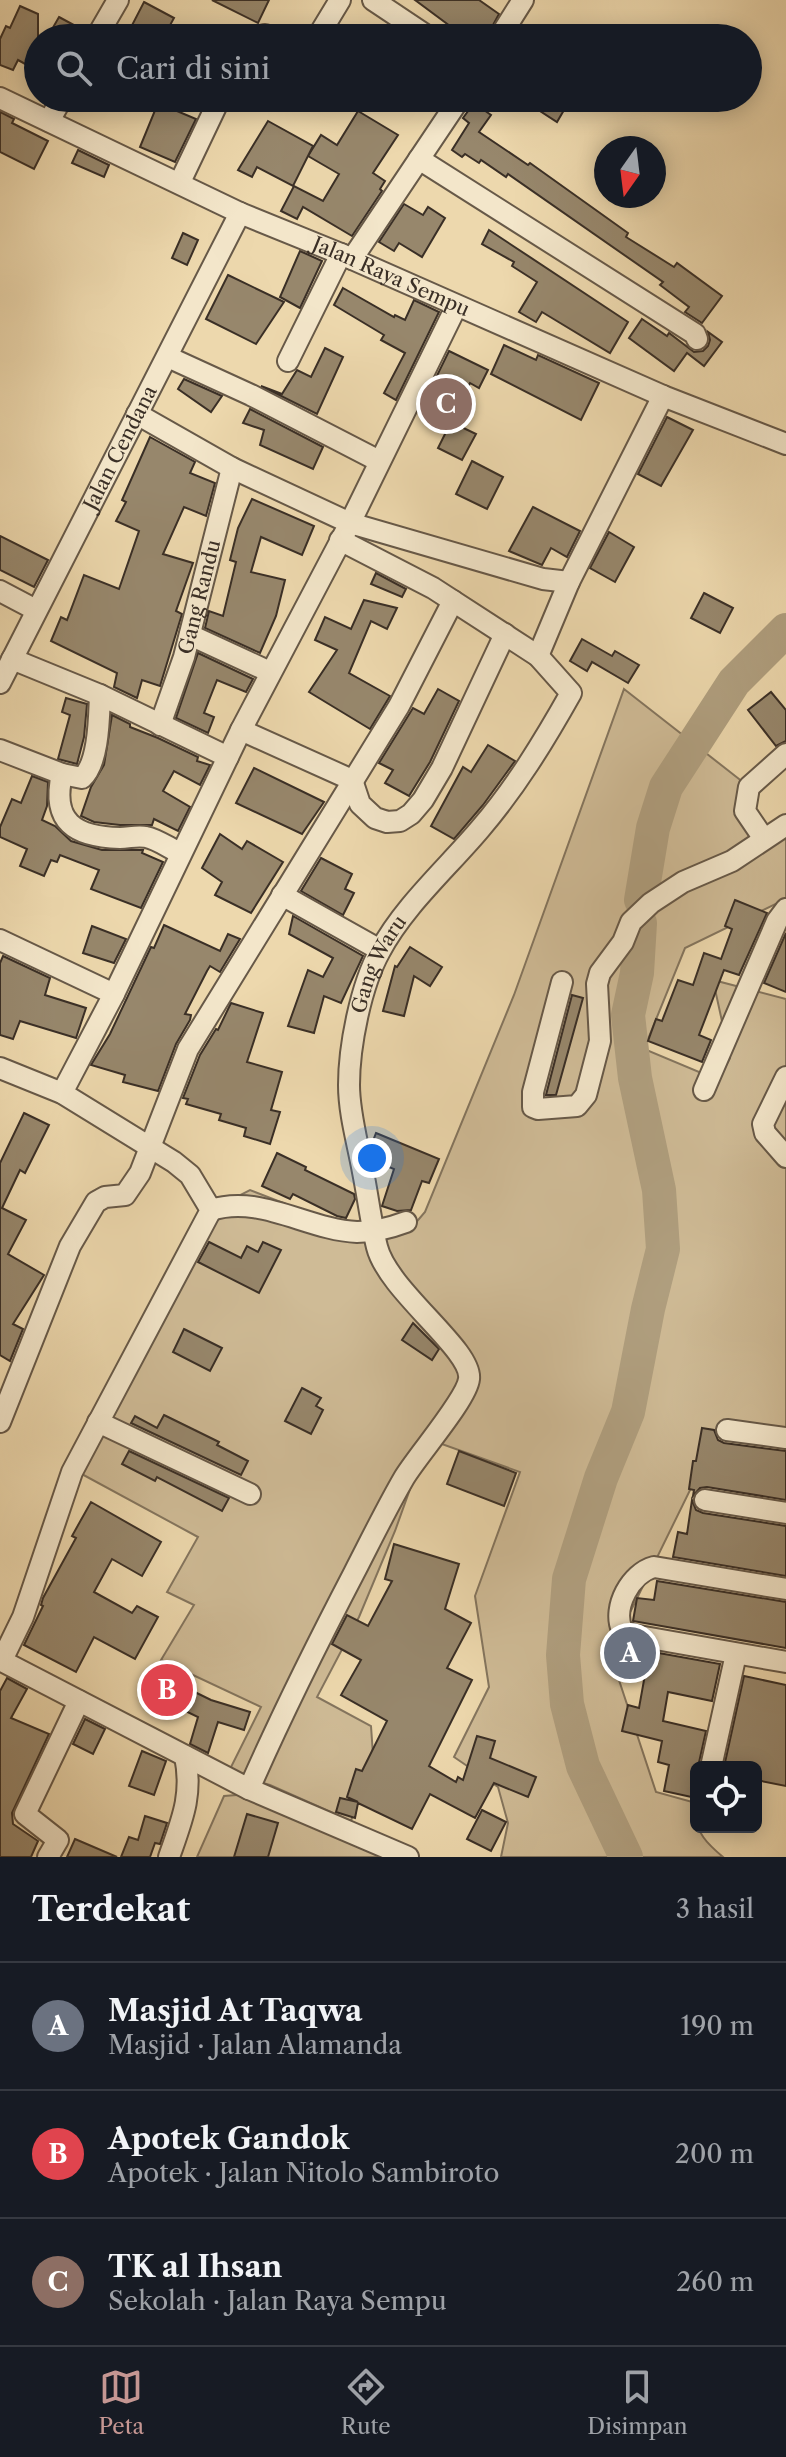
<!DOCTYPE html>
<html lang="id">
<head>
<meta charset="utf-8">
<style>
	body { margin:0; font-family:"Libre Caslon Text",serif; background:#20242c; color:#f1f3f6 }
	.controls { position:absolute; right:24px; bottom:24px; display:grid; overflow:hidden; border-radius:12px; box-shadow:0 4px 20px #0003 }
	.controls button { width:72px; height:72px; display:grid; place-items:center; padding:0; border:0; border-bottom:2px solid #363941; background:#171b24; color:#f1f3f6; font:40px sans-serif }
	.compass { position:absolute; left:594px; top:136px; width:72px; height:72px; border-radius:50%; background:#171b24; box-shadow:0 4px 20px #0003; rotate:194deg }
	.you { position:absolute; left:372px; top:1158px; width:28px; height:28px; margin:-20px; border:6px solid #fff; border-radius:50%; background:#1a73e8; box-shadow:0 0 0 12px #1a73e833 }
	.badge { display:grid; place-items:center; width:52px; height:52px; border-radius:50%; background:#c59692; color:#fff; font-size:26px; font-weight:700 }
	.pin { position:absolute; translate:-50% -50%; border:4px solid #fff; box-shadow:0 2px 8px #0006 }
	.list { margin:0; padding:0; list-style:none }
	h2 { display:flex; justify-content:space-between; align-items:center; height:104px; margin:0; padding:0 32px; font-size:34px }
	h2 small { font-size:26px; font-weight:400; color:#9ea1a6 }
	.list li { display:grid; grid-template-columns:52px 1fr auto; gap:24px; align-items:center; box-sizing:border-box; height:128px; padding:0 32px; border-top:2px solid #363941 }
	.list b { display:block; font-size:30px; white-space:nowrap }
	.list p { margin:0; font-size:26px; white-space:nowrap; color:#9ea1a6 }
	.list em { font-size:26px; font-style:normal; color:#9ea1a6 }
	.icon { flex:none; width:44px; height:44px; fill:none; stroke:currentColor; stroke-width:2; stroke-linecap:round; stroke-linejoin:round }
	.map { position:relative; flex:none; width:786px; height:1857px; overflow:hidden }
	.search { position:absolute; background:#171b24; box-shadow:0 4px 20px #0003; left:24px; right:24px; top:24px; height:88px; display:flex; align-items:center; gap:20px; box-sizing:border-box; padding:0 28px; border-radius:44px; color:#9ea1a6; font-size:30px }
	.sheet { height:488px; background:#171b24 }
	nav { display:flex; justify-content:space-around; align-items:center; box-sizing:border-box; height:112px; border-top:2px solid #363941; background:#171b24; font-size:22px; color:#9ea1a6 }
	nav a { display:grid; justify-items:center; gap:4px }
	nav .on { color:#c59692 }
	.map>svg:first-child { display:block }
	.green { fill:#cfbb96; stroke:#84755e; stroke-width:2 }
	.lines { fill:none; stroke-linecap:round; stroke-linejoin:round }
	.river { stroke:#b09f7f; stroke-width:34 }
	.building { fill:#97876c; stroke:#3a2f26; stroke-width:2 }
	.minor-casing { stroke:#675948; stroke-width:24 }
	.minor { stroke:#f3e6ca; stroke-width:20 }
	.labels { text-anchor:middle; stroke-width:6; stroke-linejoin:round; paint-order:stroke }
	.street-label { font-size:20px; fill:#3a2f26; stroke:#f3e6ca }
</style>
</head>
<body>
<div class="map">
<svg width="786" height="1857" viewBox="0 0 786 1857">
	<rect width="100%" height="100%" fill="#edd8ad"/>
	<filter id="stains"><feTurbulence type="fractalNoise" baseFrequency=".0025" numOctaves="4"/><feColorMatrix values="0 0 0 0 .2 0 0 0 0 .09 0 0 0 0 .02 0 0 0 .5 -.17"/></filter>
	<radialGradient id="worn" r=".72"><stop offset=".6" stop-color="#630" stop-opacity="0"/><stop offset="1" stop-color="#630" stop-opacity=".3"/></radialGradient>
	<!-- green -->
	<g class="green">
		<path d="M 624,689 L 748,786 L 765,844 L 786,830 L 786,899 L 685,948 L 644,1049 L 718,1080 L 730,1058 L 713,980 L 786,999 L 786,1439 L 718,1433 L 618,1637 L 613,1662 L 656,1792 L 696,1803 L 696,1810 L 692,1813 C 700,1835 704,1841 723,1857 L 501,1857 L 508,1823 L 498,1787 L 454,1757 L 489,1687 L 475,1596 L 520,1472 L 428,1439 L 395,1531 L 359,1617 L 317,1697 L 371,1726 L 373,1755 L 351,1821 L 270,1785 L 228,1773 L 261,1707 L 161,1660 L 194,1605 L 167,1592 L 198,1537 L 78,1472 L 211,1210 L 250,1190 L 368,1236 L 413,1226 L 425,1212 L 514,995 Z"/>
		<polygon points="250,1794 398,1857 197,1857 224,1796"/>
	</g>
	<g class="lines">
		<!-- river -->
		<g class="river">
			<polyline points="641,900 653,828 666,787 734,682 786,630"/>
			<polyline points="626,1857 583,1766 567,1704 563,1655 569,1579 601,1478 628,1412 648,1309 663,1249 659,1190 635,1078 628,1015 637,973 640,923"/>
		</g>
	</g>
	<!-- building -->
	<g class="building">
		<polygon points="212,0 269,0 258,23"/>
		<polygon points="415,0 479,0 499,14 486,38 448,38 454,29"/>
		<polygon points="144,2 174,18 169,27 190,38 137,38 128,33"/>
		<polygon points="20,6 38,14 38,71 18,60 13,70 0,65 0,39 6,26 10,28"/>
		<polygon points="59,17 85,31 83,38 47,38"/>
		<polygon points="520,98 571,98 557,122"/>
		<polygon points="158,103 196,119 175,162 140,147"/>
		<polygon points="474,103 491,115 479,132 528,165 530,163 628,233 626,237 674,267 677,263 722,296 702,323 685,312 689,307 660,285 663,282 508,174 506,177 481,160 479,163 465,154 462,157 452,150 469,123 463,118"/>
		<polygon points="358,111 398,135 373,173 385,181 380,189 382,191 352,236 303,207 297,219 281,211 294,186 323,201 339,174 308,156 321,135 337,145"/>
		<polygon points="0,112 14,119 12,123 48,141 34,169 0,152"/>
		<polygon points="268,121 313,146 293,186 257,167 252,177 238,170"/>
		<polygon points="78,150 109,165 104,177 72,163"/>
		<polygon points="404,204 423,215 428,207 445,218 422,257 399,243 394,251 379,242"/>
		<polygon points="489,230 628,322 610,353 542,312 536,322 519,312 537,282 512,266 514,262 482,244"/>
		<polygon points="183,233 198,240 187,265 172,258"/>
		<polygon points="300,251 322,261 300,308 280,297"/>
		<polygon points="228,275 284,302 256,344 206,319"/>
		<polygon points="343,288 394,317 395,315 405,320 414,300 439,312 396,400 384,393 405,353 381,340 384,335 334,305"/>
		<polygon points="642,319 667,336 669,333 694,352 703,351 708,346 710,340 708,332 722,342 704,366 687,353 674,371 629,338"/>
		<polygon points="504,345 536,360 538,355 599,383 581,420 491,374"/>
		<polygon points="325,348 343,357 317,414 261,386 282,394 297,370 311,377"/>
		<polygon points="449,351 488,370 479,388 470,383 455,412 426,398"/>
		<polygon points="184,379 222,396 211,412 178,389"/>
		<polygon points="250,409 323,447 313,469 260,445 264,430 243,423"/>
		<polygon points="667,417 693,430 661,486 638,474"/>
		<polygon points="451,422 476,434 462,460 438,448"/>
		<polygon points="150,437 195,462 190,473 215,483 206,516 184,507 163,554 193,563 176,611 182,614 160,686 142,680 137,698 114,687 117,673 51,641 61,617 67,620 84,575 119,589 139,531 116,521 126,502 122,500"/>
		<polygon points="472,461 503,477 487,509 456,494"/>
		<polygon points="252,499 314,526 302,555 261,537 251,572 285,580 276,616 260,653 205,628 209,611 223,616 236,562 230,560 238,528"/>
		<polygon points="533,507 580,531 567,557 551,548 542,565 509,551"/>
		<polygon points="609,532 634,547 615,582 590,568"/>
		<polygon points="0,536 48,560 34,587 0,570"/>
		<polygon points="376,573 406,589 402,597 371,584"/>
		<polygon points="704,593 733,608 720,633 691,618"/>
		<polygon points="364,600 397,608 387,629 371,621 349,673 390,696 370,729 309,692 337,650 315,640 325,617 351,629"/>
		<polygon points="582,639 612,656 615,651 639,665 628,683 592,662 587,671 570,661"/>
		<polygon points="198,653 253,679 246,692 217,680 204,713 214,717 208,733 176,718"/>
		<polygon points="438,689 459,701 430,762 409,796 385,783 393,770 379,763 413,708 424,714"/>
		<polygon points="771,692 786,710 786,741 776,746 748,710"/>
		<polygon points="66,698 87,704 84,737 77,764 58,759 70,715 62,712"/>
		<polygon points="112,715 130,724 130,727 158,738 198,757 197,761 210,765 200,785 174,771 163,791 190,807 178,831 154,819 152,825 120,825 94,822 81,816 91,787 104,765"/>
		<polygon points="488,745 515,761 483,805 454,839 431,826 463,767 471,772"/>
		<polygon points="254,768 324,802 302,834 236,803"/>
		<polygon points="32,776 48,782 47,806 42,820 55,826 71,841 102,850 143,850 142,853 163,862 141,908 91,889 99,870 60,855 57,862 51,860 44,876 20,866 27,849 0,837 0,827 12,799 21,803"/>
		<polygon points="220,834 242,849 247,841 283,862 251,913 215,895 222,882 202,868"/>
		<polygon points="321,858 352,874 345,889 354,893 343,915 301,891"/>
		<polygon points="735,900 767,913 739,975 724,970 699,1035 711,1040 702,1062 648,1041 656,1019 662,1021 678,980 693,985 704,953 721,959 732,929 725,926"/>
		<polygon points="293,916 363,956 341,1003 324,996 314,1033 288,1026 308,970 323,977 333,958 289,934"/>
		<polygon points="164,925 220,951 228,934 240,939 220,972 210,966 207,971 185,1014 191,1015 190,1020 176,1044 158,1091 123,1082 125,1075 91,1065 110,1034 151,947 154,948"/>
		<polygon points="92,926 126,939 114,963 83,953"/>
		<polygon points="786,933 786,992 764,983"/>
		<polygon points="410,947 442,967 430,986 414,976 404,1016 383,1011 395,966 397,967"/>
		<polygon points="3,956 50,978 45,995 86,1008 76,1038 20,1021 13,1039 0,1035 0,963"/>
		<polygon points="572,995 583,998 556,1095 546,1095"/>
		<polygon points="231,1003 263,1013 247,1062 282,1072 271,1110 280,1112 270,1144 244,1136 246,1128 219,1120 221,1114 186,1104 188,1099 183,1098 200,1055 216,1029 218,1030"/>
		<polygon points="24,1113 49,1125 25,1173 20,1170 2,1208 26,1220 8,1254 44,1275 13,1324 23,1329 10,1361 0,1355 0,1163"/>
		<polygon points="376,1133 439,1159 429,1183 422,1181 411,1210 397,1211 382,1206 394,1169 374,1161 371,1146"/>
		<polygon points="277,1153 306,1167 305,1170 354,1194 355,1199 346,1218 337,1216 293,1194 290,1199 262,1186"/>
		<polygon points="209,1242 241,1258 247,1246 258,1252 263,1242 281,1250 259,1293 198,1262"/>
		<polygon points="413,1323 439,1349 432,1360 402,1340"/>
		<polygon points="184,1329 222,1348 210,1371 173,1352"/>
		<polygon points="302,1388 321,1398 316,1406 323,1410 311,1434 285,1421"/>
		<polygon points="164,1415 219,1442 217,1445 248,1461 241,1475 131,1423 135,1416 157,1428"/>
		<polygon points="702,1428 714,1430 718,1440 724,1443 786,1451 786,1500 707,1487 700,1488 693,1496 694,1490 689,1489 693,1461 696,1461"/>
		<polygon points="129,1451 229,1498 222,1511 157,1477 155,1481 122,1464"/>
		<polygon points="459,1451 516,1473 504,1506 447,1484"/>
		<polygon points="692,1500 696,1510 703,1513 786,1526 786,1576 673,1557 678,1532 687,1534"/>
		<polygon points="91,1502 161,1542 142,1576 112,1559 94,1592 132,1613 137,1606 158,1617 135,1659 94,1637 76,1672 24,1645 43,1606 41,1605 43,1598 76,1538 72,1536"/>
		<polygon points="394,1544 459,1564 445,1609 471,1623 447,1668 472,1680 429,1766 456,1782 458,1777 463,1780 477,1736 495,1741 490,1758 536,1777 528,1797 494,1783 475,1818 430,1794 412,1829 358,1803 355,1818 336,1812 340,1798 358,1802 347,1797 356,1769 362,1771 387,1721 341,1695 361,1660 332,1644 347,1615 368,1626 392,1581 385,1579"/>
		<polygon points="657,1581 786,1602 786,1648 633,1621 637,1598 654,1600"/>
		<polygon points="617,1642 631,1648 720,1664 712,1701 668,1692 663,1721 706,1731 698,1767 696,1767 696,1798 664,1791 669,1765 658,1762 662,1741 622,1731 628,1705 639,1708 646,1669 613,1662"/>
		<polygon points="154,1672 211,1700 250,1712 244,1730 218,1722 208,1753 190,1744 198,1717 144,1691"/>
		<polygon points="744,1676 786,1685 786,1786 756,1780 756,1767 724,1767"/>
		<polygon points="7,1678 27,1689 11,1718 49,1734 12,1813 13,1824 38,1841 31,1857 0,1857 0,1691"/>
		<polygon points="85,1719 105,1729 93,1754 73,1744"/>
		<polygon points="142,1751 166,1761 154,1795 129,1786"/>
		<polygon points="482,1810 506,1822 491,1851 467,1839"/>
		<polygon points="247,1814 278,1823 268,1857 234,1857"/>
		<polygon points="145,1816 167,1823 160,1844 155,1843 150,1857 121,1857 129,1837 138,1840"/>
		<polygon points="75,1839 117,1857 67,1857"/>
	</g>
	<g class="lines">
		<!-- minor casing -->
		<g class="minor-casing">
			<g id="minor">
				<polyline points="373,0 430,38"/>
				<polyline points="96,38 118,0"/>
				<polyline points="252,38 265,35 276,38"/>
				<polyline points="317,38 340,0"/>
				<polyline points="499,38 523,0"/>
				<path id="s1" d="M 0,98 L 240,213 L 341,254 L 663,396 L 786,444"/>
				<polyline points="49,121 62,98"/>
				<polyline points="419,159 695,334 697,339"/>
				<polyline points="180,182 220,98"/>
				<polyline points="352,259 460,98"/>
				<polyline points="168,357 251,395 379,461"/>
				<polyline points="288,361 341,254"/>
				<polyline points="137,414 232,468 350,523 543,579 569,582"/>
				<polyline points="0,591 36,610"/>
				<polyline points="190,635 270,672"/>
				<polyline points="538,656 569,582 663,396"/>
				<polyline points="12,659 100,695 228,757"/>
				<path id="s2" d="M 0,683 L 240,213"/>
				<path id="s3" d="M 160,725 L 184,657 L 232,468"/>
				<polyline points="241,730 352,780 360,804 375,818 387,822 400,821 411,814 423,800 442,768 505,634"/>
				<path d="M 0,750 L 62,774 L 82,778 C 99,763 99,717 100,695"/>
				<path d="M 62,774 C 51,822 75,837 120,838 C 129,838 137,835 146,837 C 157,839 169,848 180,853"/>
				<polyline points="764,839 745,811 749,787 786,754"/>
				<polyline points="282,895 380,950"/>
				<polyline points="0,940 114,994"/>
				<polyline points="562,982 533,1092 533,1107 538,1109 577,1106 586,1095 600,1041 597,984 600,973 623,942 631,922 651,903 683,882 732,861 786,825"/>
				<polyline points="0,1068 62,1093 174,1162 190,1175 211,1210 72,1472 23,1617 2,1660"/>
				<polyline points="786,1077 763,1124 765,1133 786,1157"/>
				<polyline points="704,1090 777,921 786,909"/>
				<polyline points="62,1093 114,994 241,730 350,523 456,307"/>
				<path d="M 211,1210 C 260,1194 308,1230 357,1232 C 375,1232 390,1228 406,1222"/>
				<polyline points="0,1422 70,1246 96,1202 105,1197 125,1195 140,1173 188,1049 399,706 453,601"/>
				<polyline points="98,1422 250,1494"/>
				<polyline points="727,1430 786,1438"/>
				<polyline points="705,1500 786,1513"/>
				<path d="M 786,1589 L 654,1567 C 631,1573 612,1607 622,1630 L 633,1635 L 786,1662"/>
				<polyline points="0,1660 249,1789 408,1857"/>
				<polyline points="711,1767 736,1654"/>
				<path id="s4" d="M 249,1789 C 281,1716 317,1644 354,1573 C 370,1542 386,1509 404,1478 C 417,1456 467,1399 469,1379 C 473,1350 388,1291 377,1247 C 371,1223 368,1197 363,1172 C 358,1144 349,1114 349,1085 C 349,1046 361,985 380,951 C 403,907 448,867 480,829 C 516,787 544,741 571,693 L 538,656 L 433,588 L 340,540"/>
				<polyline points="48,1857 58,1840 25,1814 79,1701"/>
				<path d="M 169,1857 C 182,1820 193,1795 185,1756"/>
			</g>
		</g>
		<!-- minor -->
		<use href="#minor" class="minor"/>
	</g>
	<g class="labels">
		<!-- street labels -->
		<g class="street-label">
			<text dy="7" stroke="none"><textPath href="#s1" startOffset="430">Jalan Raya Sempu</textPath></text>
			<text dy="7" stroke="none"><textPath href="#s2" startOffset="264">Jalan Cendana</textPath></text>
			<text dy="7" stroke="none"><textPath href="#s3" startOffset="134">Gang Randu</textPath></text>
			<text dy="7" stroke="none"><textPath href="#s4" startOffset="920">Gang Waru</textPath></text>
		</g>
	</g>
	<rect width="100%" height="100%" filter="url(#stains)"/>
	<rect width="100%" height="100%" fill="url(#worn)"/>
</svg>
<div class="controls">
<button><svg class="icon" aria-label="locate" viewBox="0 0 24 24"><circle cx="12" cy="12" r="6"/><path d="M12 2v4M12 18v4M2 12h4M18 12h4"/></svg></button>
</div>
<svg class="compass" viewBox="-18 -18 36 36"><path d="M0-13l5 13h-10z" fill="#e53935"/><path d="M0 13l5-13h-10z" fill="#9ea1a6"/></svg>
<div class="you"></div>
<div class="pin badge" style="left:630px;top:1653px;background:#6b7280">A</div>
<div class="pin badge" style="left:167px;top:1690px;background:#e0444e">B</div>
<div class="pin badge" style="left:446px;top:404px;background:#8d6e63">C</div>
<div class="search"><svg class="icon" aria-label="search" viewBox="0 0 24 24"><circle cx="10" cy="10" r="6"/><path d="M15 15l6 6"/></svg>Cari di sini</div>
</div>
<section class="sheet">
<h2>Terdekat<small>3 hasil</small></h2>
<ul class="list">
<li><span class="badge" style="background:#6b7280">A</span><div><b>Masjid At Taqwa</b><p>Masjid · Jalan Alamanda</p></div><em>190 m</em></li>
<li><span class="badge" style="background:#e0444e">B</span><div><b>Apotek Gandok</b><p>Apotek · Jalan Nitolo Sambiroto</p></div><em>200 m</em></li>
<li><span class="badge" style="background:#8d6e63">C</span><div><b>TK al Ihsan</b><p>Sekolah · Jalan Raya Sempu</p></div><em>260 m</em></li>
</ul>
</section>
<nav>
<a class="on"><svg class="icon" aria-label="map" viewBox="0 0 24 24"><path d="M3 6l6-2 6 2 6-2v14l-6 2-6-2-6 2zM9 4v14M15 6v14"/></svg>Peta</a>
<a><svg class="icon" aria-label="directions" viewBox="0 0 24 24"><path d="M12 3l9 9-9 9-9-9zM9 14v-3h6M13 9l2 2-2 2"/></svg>Rute</a>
<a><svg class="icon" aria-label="saved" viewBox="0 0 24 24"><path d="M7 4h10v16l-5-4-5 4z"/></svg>Disimpan</a>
</nav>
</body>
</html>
